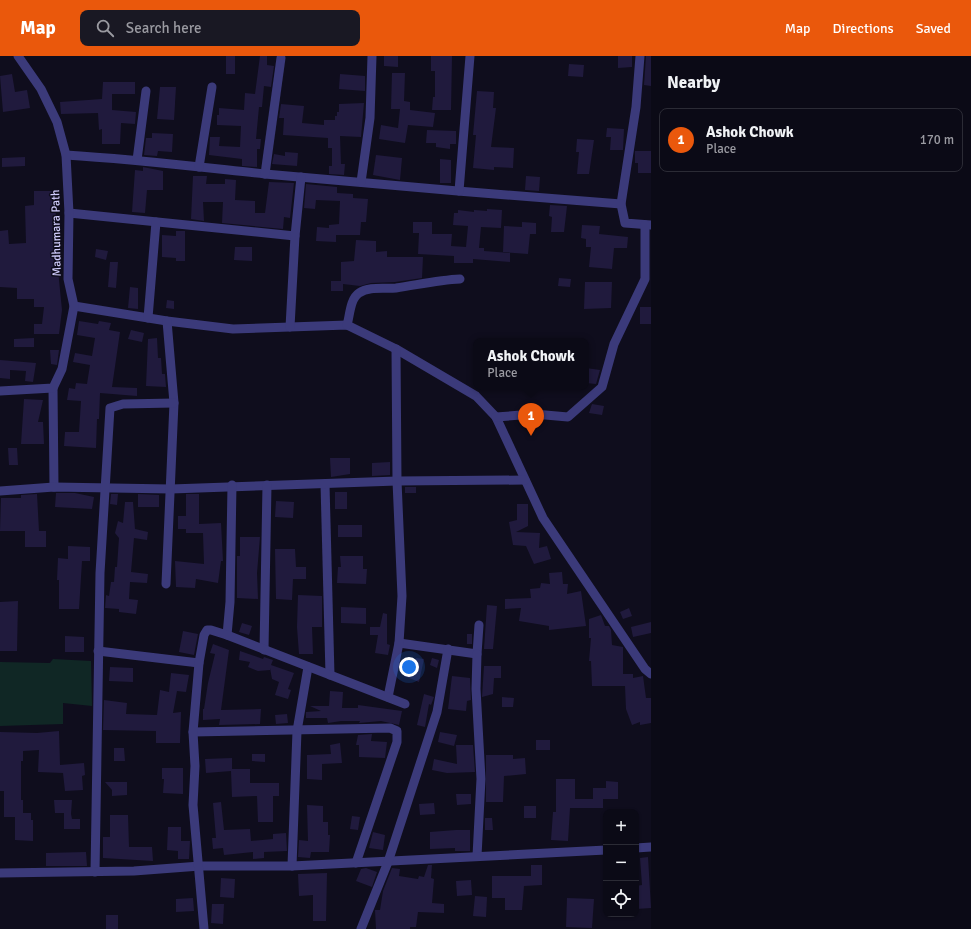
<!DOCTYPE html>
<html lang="en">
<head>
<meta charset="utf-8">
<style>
	body { margin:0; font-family:Signika,sans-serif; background:#191823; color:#f1f3f6 }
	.controls { position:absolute; right:12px; bottom:12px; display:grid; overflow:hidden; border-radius:8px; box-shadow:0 1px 3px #0004 }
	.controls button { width:36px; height:36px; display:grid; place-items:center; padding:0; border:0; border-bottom:1px solid #2b2b35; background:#0b0a16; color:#f1f3f6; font:20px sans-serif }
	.you { position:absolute; left:409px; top:611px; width:14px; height:14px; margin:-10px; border:3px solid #fff; border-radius:50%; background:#1a73e8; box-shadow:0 0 0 6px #1a73e833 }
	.badge { display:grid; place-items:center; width:26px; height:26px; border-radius:50%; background:#ea580c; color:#fff; font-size:13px; font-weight:700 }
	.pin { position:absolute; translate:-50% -33px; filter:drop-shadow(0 1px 2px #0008) }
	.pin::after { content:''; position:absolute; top:21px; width:14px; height:12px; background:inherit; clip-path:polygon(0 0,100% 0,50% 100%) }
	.popup { position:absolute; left:473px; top:282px; width:116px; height:52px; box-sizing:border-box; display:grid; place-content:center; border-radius:8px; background:#0b0a16; filter:drop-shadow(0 1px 3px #0005); font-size:13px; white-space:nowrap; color:#9a9aa1 }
	.popup b { font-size:15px; color:#f1f3f6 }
	.popup::after { content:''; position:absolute; left:50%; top:100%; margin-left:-8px; border:8px solid transparent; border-top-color:#0b0a16 }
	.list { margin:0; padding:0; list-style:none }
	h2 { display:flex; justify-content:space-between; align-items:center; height:52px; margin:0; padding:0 16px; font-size:17px }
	h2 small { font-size:13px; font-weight:400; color:#9a9aa1 }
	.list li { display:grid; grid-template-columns:26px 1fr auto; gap:12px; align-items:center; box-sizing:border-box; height:64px; margin:0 8px 8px; padding:0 8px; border:1px solid #2b2b35; border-radius:8px }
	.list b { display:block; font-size:15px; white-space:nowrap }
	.list p { margin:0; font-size:13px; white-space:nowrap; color:#9a9aa1 }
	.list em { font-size:13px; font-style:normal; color:#9a9aa1 }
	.icon { flex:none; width:22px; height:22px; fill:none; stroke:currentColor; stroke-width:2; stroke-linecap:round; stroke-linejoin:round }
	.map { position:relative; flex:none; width:651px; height:873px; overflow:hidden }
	header { display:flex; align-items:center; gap:24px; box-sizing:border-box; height:56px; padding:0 20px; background:#ea580c; color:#fff }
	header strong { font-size:19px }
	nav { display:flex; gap:22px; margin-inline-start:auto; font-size:14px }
	.search { width:280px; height:36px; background:#191823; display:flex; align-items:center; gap:10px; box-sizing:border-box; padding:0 14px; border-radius:8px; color:#9a9aa1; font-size:15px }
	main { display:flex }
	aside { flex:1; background:#0b0a16 }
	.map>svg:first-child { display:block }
	.green { fill:#102725 }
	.building { fill:#201a3d }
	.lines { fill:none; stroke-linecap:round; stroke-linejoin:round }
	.street { stroke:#3b3a7a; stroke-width:9 }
	.labels { text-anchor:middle; stroke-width:3; stroke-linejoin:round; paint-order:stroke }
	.street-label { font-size:12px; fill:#d0ccfc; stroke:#0f0d1d }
</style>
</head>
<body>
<header>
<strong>Map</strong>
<div class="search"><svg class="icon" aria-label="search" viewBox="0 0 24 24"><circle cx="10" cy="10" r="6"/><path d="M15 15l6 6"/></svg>Search here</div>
<nav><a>Map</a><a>Directions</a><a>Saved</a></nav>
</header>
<main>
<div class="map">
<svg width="651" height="873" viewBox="0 0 651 873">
	<rect width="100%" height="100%" fill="#0f0d1d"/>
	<!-- green -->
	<polygon class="green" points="53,603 91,605 92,650 63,647 63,668 0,670 0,606 50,607"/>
	<!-- building -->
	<g class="building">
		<rect x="226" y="0" width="9" height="18"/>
		<polygon points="260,0 267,0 267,9 274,10 271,31 264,30 262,51 259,51 256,83 261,83 260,93 257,93 257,111 242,110 242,103 209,99 210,81 220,81 219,90 240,91 241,70 217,69 217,59 219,59 219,52 244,54 245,37 255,38"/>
		<polygon points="384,0 398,0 398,11 384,10"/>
		<polygon points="431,0 452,0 451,54 432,54 433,41 435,41 435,15 431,15"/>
		<polygon points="618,0 632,0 632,11 618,12"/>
		<polygon points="646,0 651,0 651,30 644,29"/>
		<polygon points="569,8 584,9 583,21 568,20"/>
		<polygon points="392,17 405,17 404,45 410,46 410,54 435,57 433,71 408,69 405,87 379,83 381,69 398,72 400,53 391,53"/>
		<polygon points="12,18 15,36 27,34 30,52 3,56 0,20"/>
		<polygon points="340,18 365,20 365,35 339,33"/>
		<polygon points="103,26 135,26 135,38 112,38 112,54 136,56 135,68 121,67 120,88 102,88 102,73 99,74 98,57 61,58 60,46 102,43"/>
		<polygon points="160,31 176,31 174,64 157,63"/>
		<polygon points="477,35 494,36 493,52 496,52 491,91 514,92 513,112 494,111 494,114 473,112 476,79 473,79"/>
		<polygon points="364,47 361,81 340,80 341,108 345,108 344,119 329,118 329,110 332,110 332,92 328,92 328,82 283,79 284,62 279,62 281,48 304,50 302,67 324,69 324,64 335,64 335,60 337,60 337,56 339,56 339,48"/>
		<polygon points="607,72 624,73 623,94 610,94 611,81 606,81"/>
		<polygon points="427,74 456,75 456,88 450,88 450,93 436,91 436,87 426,87"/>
		<polygon points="152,77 173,78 172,96 158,95 157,100 144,99 146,82 152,82"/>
		<polygon points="577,83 594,84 589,118 577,118 579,96 576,96"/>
		<polygon points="635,95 651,95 651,117 638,117 638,107 635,107"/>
		<polygon points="285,96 298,97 297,110 272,108 274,98 285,100"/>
		<polygon points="376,99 402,102 400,124 373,119"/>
		<polygon points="25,101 25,110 2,111 2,102"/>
		<polygon points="440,103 451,104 451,127 440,127"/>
		<polygon points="143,111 163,115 163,134 147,134 145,157 132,156 135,114 143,115"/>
		<polygon points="193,120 207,120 206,128 225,128 225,123 236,124 235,144 255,145 255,157 265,157 269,126 294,127 290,162 284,161 283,173 222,167 223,146 203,146 204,165 191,163"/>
		<polygon points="526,120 540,121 539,135 525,134"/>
		<polygon points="306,128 337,131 337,137 353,138 353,142 368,143 366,166 361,166 360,179 336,179 336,186 316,185 317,171 329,172 329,169 339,168 340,145 316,144 315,153 304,152"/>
		<polygon points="34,135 55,135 58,214 62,254 59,278 34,278 34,268 42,268 44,251 34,251 34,243 17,243 17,232 0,231 0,175 8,174 9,188 26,187 25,150 34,149"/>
		<polygon points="550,149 567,150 564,176 551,176 552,161 549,160"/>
		<polygon points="487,153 502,154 501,172 481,171 479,192 484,192 484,195 510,197 510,206 473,203 473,207 454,207 454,200 418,198 419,177 413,177 413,166 432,166 432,178 452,178 451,190 466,191 468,170 453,169 454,157 458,157 458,154 474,156 474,154 487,155"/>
		<polygon points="522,166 536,167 536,178 530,178 528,198 503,196 504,170 522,171"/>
		<polygon points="582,169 600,170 599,178 628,181 627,192 614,192 612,213 589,211 591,191 586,191 586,183 581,182"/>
		<polygon points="176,175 185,175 185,205 176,205 176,202 162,201 162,179 176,180"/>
		<polygon points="356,184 376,185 376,196 387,195 387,201 423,201 422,222 395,226 371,227 360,230 343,228 343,235 331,235 331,225 341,225 341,206 354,205"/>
		<polygon points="235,191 252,191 252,205 234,204"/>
		<polygon points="96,193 108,195 106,204 95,201"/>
		<polygon points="110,206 118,206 116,232 108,231"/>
		<polygon points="559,222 571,223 570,231 558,230"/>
		<polygon points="585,226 612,226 611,252 584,253"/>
		<polygon points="130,231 138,232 138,253 128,252"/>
		<polygon points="167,244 174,245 174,253 166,252"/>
		<rect x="640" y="251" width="11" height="17"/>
		<polygon points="79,265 98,268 99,265 111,267 109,274 120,276 112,331 137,332 137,340 100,337 99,363 97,363 96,392 64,390 65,376 79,376 81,345 67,344 69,332 75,333 76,327 87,328 90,309 73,306 75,297 92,300 95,282 77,279"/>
		<polygon points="131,274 144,277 142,286 128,283"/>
		<polygon points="34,282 34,291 14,291 14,283"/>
		<polygon points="157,282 158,302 161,302 162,318 165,318 166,331 146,330 148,283"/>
		<polygon points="50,294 59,294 57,309 51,308"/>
		<polygon points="0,304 36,307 33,326 25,325 26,315 10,314 10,323 0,322"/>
		<polygon points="586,312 600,314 596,328 586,327"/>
		<polygon points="24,343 43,344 38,366 43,366 44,388 21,388"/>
		<polygon points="592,348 604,350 602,359 589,357"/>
		<polygon points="8,392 17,392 18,409 9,409"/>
		<polygon points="330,402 350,402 350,418 331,421"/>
		<polygon points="390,406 390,419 372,420 372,407"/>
		<rect x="405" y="431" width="11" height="6"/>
		<rect x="335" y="436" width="12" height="17"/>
		<polygon points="56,437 75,437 94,441 92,453 55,451"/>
		<polygon points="37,438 39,475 46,475 46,491 25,491 25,475 0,475 1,442 21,442 21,439"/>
		<polygon points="111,438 118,438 117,449 110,448"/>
		<polygon points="138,438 159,439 159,451 138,451"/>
		<polygon points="186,438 199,438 199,468 221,467 223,505 221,505 218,527 196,523 195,532 176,531 175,505 204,508 203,477 186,477 186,473 178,473 178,460 186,460"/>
		<polygon points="276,445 294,446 293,462 275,461"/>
		<polygon points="125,446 133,446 135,473 148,476 147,484 134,482 131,516 148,518 147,527 130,526 129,543 138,544 136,558 119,556 119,553 105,552 106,539 109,540 111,526 114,526 115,511 117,511 119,482 115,477 118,465 123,467"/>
		<polygon points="517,448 528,448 528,470 516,476 540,477 539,492 547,490 551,503 534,508 526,490 513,489 509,466 517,464"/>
		<rect x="338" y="469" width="24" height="12"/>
		<polygon points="240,481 260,481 257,517 258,543 237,542 237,500 240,500"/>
		<polygon points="68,490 90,491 90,505 82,505 79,553 59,553 59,524 57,524 58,502 68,503"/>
		<polygon points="275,493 295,493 296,511 306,511 306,523 293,523 292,544 276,543"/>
		<polygon points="340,500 363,500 363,513 367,513 366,528 337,527 338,511 341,511"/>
		<polygon points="562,516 563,528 568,528 567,538 581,535 586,570 549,574 549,570 519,565 521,552 505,553 505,543 531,542 530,533 540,532 541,527 550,528 549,517"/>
		<polygon points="298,539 322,540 322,571 312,571 313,598 299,598 297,571"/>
		<polygon points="18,545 17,595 0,595 0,546"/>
		<polygon points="487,549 497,550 493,593 484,593"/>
		<polygon points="341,551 366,552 366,568 341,567"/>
		<polygon points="629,552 632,560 623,563 620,556"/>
		<polygon points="383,557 387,558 387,588 390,589 388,599 375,597 378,579 370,579 370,571 380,571"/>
		<polygon points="601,559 605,570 609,570 611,574 612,589 623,591 623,618 633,618 633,622 643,620 646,642 651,642 651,667 640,669 640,666 632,669 626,653 625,630 592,630 591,605 589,605 591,582 589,582 589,563"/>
		<polygon points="651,566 651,577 633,581 631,571"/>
		<polygon points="242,567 252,570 249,579 239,576"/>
		<polygon points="183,575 198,578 194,599 179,596"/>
		<rect x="467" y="578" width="5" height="10"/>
		<polygon points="65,580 84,581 84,596 65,596"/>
		<polygon points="213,588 229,594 221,654 261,653 260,668 219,669 220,663 203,664 203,653 204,653 208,627 215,598 210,597"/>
		<polygon points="240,595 263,603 264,601 273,604 271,609 294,617 288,633 291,634 288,643 275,639 279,626 272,623 270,612 270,614 258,615 248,611 250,606 239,604"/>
		<polygon points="416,602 424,603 419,626 404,620 406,613 415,615"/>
		<polygon points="432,602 439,604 437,612 430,609"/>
		<polygon points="484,610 501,610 501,622 494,622 493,638 482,641"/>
		<polygon points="110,611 133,612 133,626 109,625"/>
		<polygon points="171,617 189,619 186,636 177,635 173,657 181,656 180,687 156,687 156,675 103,674 104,644 127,647 126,658 157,659 160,634 169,636"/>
		<polygon points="452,620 470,622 471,644 467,645 466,655 448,653"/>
		<polygon points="330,635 343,636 342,652 358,652 358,649 402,655 399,669 381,665 359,667 360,665 341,665 328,667 327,662 306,662 306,656 321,655 310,650 329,650"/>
		<polygon points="424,638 434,641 431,649 429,648 425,671 417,669"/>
		<polygon points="502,641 514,642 513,651 502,651"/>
		<polygon points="287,658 288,667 276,668 275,659"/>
		<polygon points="59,675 60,709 84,707 85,719 82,720 83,734 65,735 63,717 38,716 39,694 23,695 23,705 21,705 21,744 23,744 23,757 31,757 31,764 33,764 33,785 15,784 15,761 4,761 4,735 0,735 0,676 37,677"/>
		<polygon points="440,676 457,679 454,690 438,686"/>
		<polygon points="372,678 371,685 387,686 385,702 359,701 359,689 356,689 358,679"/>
		<rect x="536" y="684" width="14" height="10"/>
		<polygon points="340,687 342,707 322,708 322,724 307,723 307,699 331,698 330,689"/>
		<polygon points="456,689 473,689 475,716 447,717 432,714 434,703 457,708"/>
		<polygon points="114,692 124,692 125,705 114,705"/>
		<polygon points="252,698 265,698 265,706 252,705"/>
		<polygon points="486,699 513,699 513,703 525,702 526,718 504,720 503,746 486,746"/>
		<polygon points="232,702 232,713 250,713 250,727 279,727 279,740 273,740 273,766 258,766 257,740 232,741 231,715 206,717 205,703"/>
		<polygon points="162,712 183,712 183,738 163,737 164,723 162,723"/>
		<polygon points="556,723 575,723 575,743 593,743 593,732 606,732 606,725 618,726 618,743 603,743 603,752 570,752 568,785 551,784 553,756 556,756"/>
		<polygon points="105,726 127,726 127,739 112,740 112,734"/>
		<polygon points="456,738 471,738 471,748 457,749"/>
		<polygon points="54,744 72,744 71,758 72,763 80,763 80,773 64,773 64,757 55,757"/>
		<polygon points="221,746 224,774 250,773 251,785 273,783 273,778 286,777 287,795 264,796 264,802 253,803 253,796 224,799 223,792 213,793 212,782 216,782 213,747"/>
		<polygon points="434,747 435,758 420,759 419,748"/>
		<polygon points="307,749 323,750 323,766 328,766 328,779 330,779 329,796 311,796 310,802 298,801 299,784 308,785"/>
		<rect x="524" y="750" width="12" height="12"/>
		<polygon points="110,759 128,759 129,791 152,791 153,805 103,802 103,781 110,781"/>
		<polygon points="352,760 360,761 358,774 350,773"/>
		<polygon points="485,762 492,762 493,774 485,774"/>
		<polygon points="168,771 181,771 181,785 190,785 189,803 178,803 178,795 167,794"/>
		<polygon points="456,774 470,774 470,795 455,795 455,792 430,793 430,776"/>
		<polygon points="373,776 385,779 383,794 369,792"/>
		<polygon points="86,796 87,810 46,810 46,797"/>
		<polygon points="648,801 651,852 636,853 636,830 642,829 640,802"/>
		<polygon points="428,809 432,809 431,822 434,823 432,847 444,848 444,857 418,856 416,871 410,871 410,873 376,873 375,854 380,854 383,835 392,812 400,813 399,820 418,823 419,820 424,821"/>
		<polygon points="531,809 542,809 542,829 524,830 522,854 505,854 505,842 492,842 492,820 531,820"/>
		<polygon points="366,812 377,816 372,831 356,825 361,813"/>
		<polygon points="327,817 326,865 313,865 313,839 299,840 298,818"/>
		<polygon points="221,822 235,823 234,842 220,841"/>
		<polygon points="471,824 472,839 457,840 456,825"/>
		<polygon points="475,840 487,841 486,861 473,860"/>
		<polygon points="193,842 194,855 176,856 176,843"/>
		<polygon points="567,842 594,843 592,872 566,871"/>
		<polygon points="212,848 224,848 223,868 211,867"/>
		<rect x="106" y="859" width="12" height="14"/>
	</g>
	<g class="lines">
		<!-- street -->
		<g class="street">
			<polyline points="640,0 636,51 621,148 625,167 651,169"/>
			<path d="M 66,99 C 133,103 199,111 265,118 C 384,129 502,139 621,148"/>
			<polyline points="137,104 146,35"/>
			<polyline points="199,111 212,31"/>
			<polyline points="265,118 281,2"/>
			<polyline points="361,126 370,62 372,0"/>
			<polyline points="459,135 470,0"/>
			<polyline points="69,157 295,180"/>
			<polyline points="74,250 167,265 233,273 347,269 396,293 476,340 496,361 543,462 645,613 651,618"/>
			<polyline points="148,262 156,166"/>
			<path d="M 347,269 C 350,259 350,243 359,237 C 369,230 384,233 396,232 C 417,229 438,224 460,223"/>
			<polyline points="290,271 295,180 301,121"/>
			<polyline points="53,332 54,431"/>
			<polyline points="0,335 53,332 62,313 74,250 68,223 69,157 66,99 57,66 41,33 18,0"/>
			<polyline points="496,361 534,358 568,361 602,331 614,288 645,223 645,169"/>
			<polyline points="325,428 330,619"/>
			<polyline points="0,435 54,431 171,433 397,425 525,424"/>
			<polyline points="166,528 174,347 167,265"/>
			<polyline points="227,579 230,546 232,429"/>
			<polyline points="399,587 477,598 479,569"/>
			<polyline points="264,594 267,429"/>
			<polyline points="98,595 199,607"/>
			<polyline points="477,598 476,633 481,723 477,800"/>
			<polyline points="388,641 399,587 402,540 397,425 396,293"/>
			<polyline points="193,676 390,672 397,675 397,686 356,807"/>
			<polyline points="636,792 651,791"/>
			<polyline points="292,810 297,675 308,611"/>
			<polyline points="95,816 100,517 110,352 123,348 174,347"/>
			<polyline points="0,817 134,815 200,810 292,810 606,794"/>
			<polyline points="204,873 193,749 195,710 193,676 199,607 204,579 207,574 211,574 227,579 405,648"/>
			<polyline points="361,873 388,806 437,656 448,593"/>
		</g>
	</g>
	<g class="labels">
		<!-- street labels -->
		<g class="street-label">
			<text transform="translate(56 177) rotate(-91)" y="4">Madhumara Path</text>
		</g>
	</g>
</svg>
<div class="controls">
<button>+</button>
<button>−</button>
<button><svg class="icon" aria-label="locate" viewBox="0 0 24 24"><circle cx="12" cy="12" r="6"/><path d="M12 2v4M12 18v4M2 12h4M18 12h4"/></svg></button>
</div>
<div class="you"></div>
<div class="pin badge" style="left:531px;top:380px">1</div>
<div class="popup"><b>Ashok Chowk</b>Place</div>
</div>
<aside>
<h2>Nearby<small></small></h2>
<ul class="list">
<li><span class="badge">1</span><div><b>Ashok Chowk</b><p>Place</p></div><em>170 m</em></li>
</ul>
</aside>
</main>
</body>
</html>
